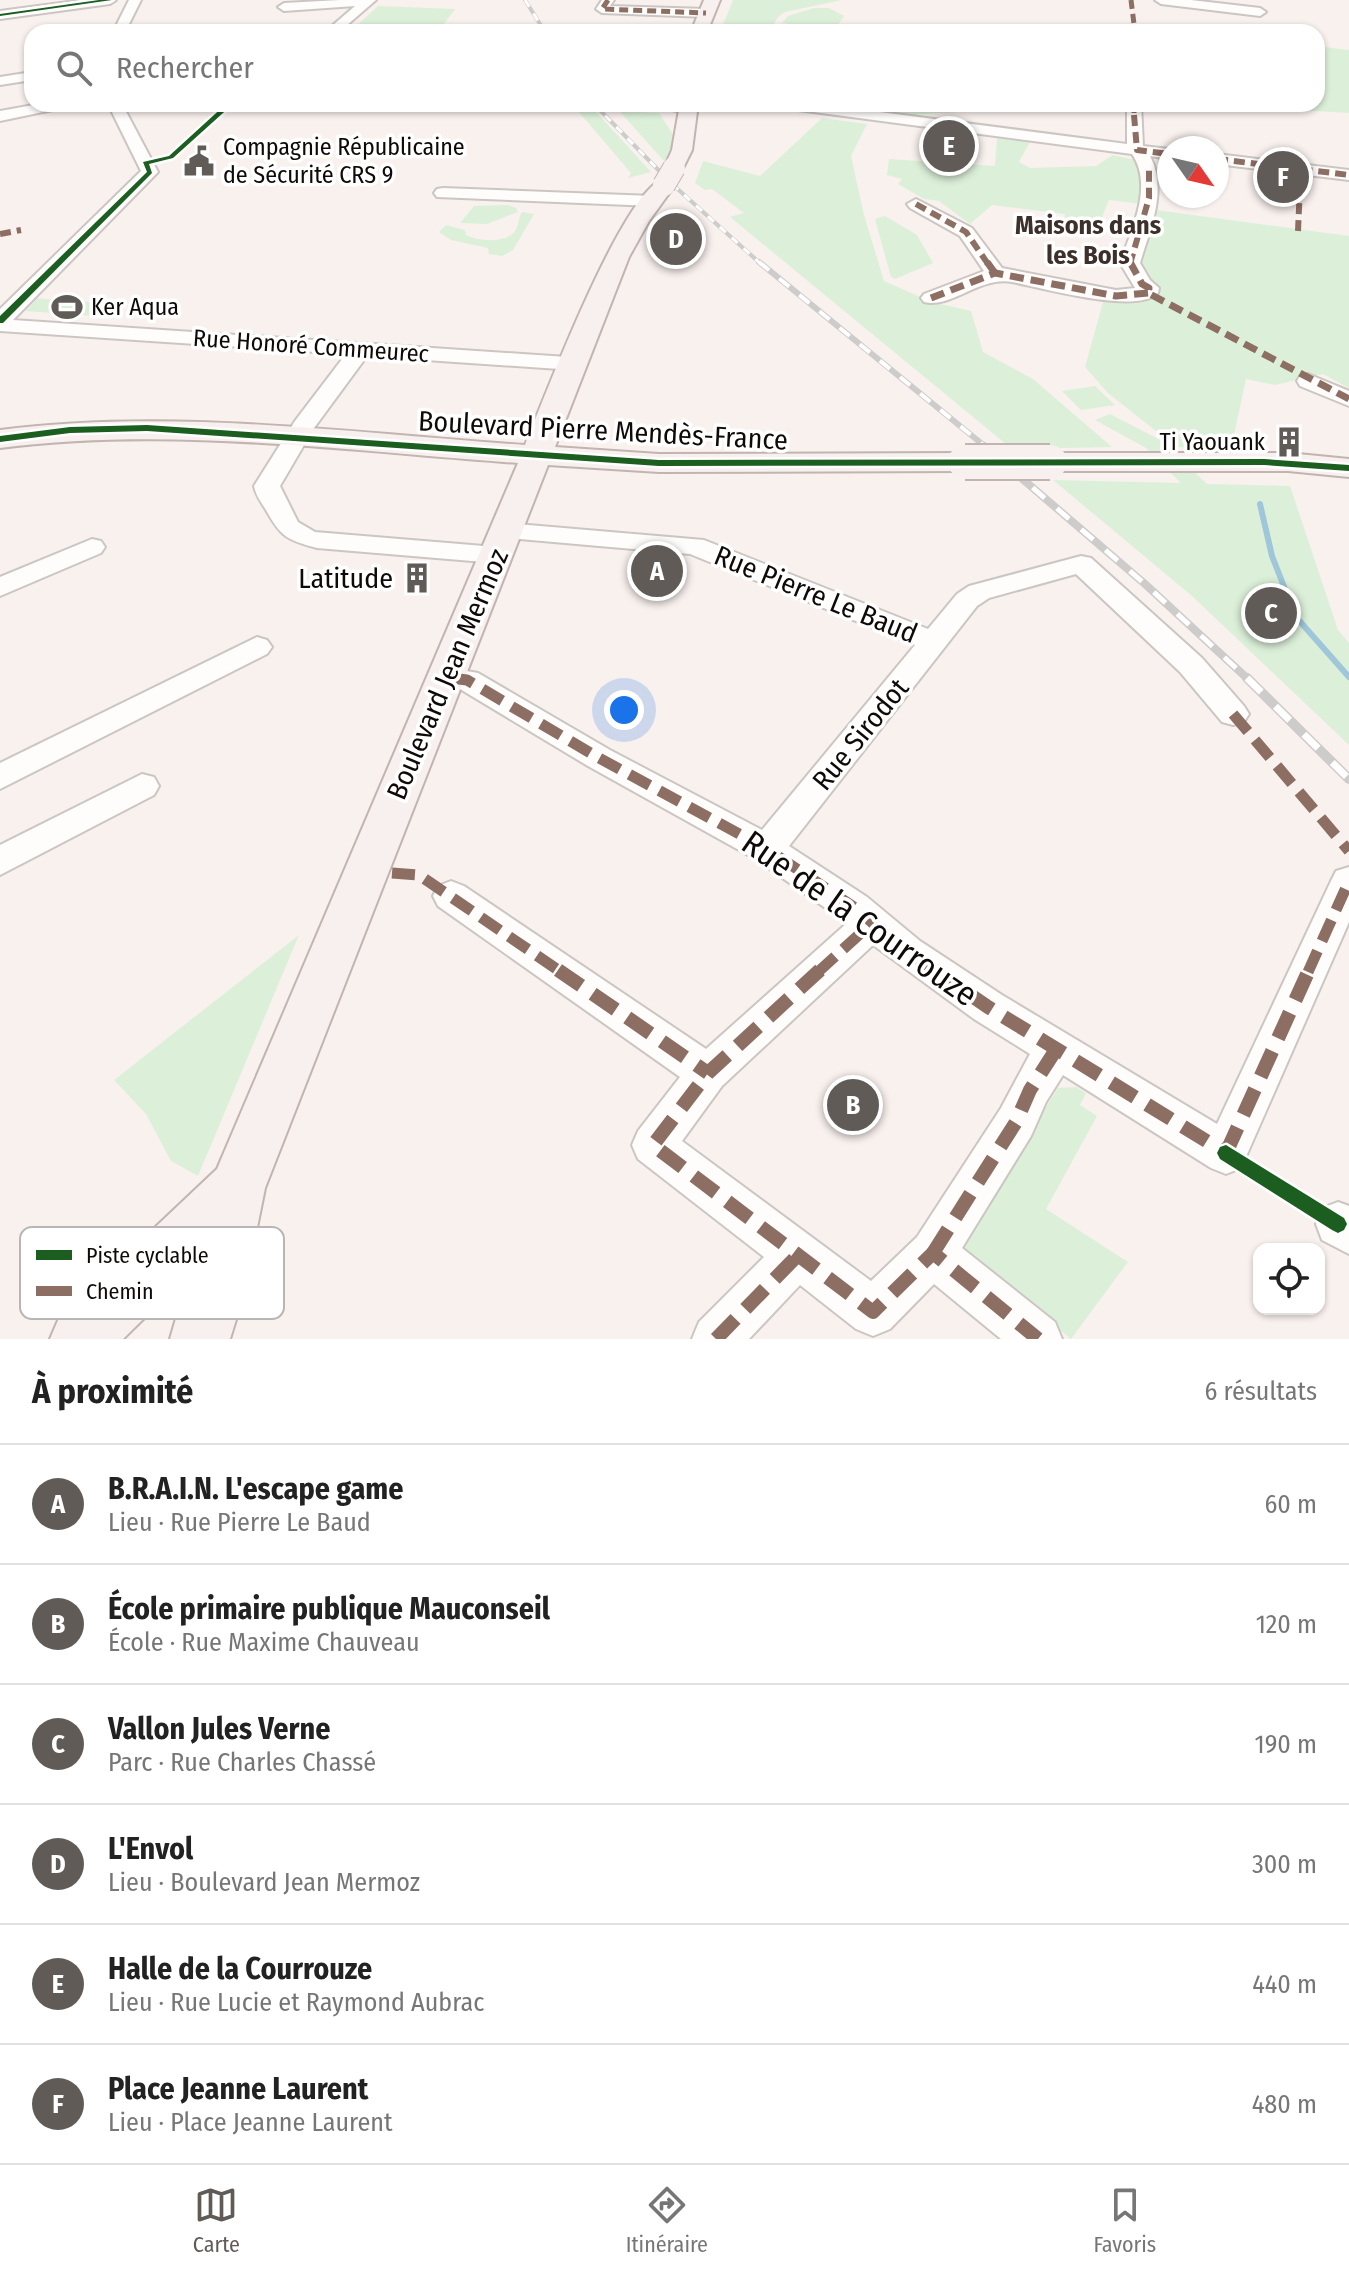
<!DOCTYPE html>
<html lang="fr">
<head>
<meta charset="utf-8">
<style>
	body { margin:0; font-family:"Fira Sans Condensed",sans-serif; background:#f6f6f6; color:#222 }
	.controls { position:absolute; right:24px; bottom:24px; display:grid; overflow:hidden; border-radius:16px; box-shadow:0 2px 6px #0004 }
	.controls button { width:72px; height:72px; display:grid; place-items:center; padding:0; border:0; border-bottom:2px solid #e0e0e0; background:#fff; color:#222; font:40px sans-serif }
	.compass { position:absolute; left:1157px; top:136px; width:72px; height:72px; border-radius:50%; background:#fff; box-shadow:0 2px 6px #0004; rotate:124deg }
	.you { position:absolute; left:624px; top:710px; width:28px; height:28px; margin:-20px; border:6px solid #fff; border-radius:50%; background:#1a73e8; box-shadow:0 0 0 12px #1a73e833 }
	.badge { display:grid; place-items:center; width:52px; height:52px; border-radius:50%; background:#615b58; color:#fff; font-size:26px; font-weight:700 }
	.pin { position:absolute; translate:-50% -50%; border:4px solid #fff; box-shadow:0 2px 8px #0006 }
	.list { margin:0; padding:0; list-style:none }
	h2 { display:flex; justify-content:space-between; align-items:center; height:104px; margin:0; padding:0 32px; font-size:34px }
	h2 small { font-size:26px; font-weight:400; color:#767676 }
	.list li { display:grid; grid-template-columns:52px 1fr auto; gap:24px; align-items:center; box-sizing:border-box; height:120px; padding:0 32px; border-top:2px solid #e0e0e0 }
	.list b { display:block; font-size:30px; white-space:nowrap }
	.list p { margin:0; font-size:26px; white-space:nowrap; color:#767676 }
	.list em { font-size:26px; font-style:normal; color:#767676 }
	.icon { flex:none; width:44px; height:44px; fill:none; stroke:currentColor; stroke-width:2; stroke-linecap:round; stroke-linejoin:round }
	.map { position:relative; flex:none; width:1349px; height:1339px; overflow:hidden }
	.search { position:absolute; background:#fff; box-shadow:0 2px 6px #0004; left:24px; right:24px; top:24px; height:88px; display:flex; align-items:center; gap:20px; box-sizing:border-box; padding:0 28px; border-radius:24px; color:#767676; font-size:30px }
	.sheet { height:824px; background:#fff }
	nav { display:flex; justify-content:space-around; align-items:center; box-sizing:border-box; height:112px; border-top:2px solid #e0e0e0; background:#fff; font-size:22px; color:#767676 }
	nav a { display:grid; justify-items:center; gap:4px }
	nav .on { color:#615b58 }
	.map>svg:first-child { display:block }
	.green { fill:#dcf0d9 }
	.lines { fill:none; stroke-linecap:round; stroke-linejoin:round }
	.stream { stroke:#9fc7d9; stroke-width:6 }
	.minor-casing { stroke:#ccc6c3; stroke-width:4 }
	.major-casing { stroke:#c2b4b0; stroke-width:4 }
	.minor { fill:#fefdfc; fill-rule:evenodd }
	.major { fill:#f7f0ef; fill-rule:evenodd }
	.rail-far3-casing { stroke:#cecccb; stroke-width:4 }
	.rail-far2-casing { stroke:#cecccb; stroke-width:6 }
	.rail-far1-casing { stroke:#cecccb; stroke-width:8 }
	.rail-casing { stroke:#cecccb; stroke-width:10 }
	.rail-far3 { stroke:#fff; stroke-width:3; stroke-dasharray:8; stroke-linecap:butt }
	.rail-far2 { stroke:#fff; stroke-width:4; stroke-dasharray:13; stroke-linecap:butt }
	.rail-far1 { stroke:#fff; stroke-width:5; stroke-dasharray:16; stroke-linecap:butt }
	.rail { stroke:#fff; stroke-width:7; stroke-dasharray:20; stroke-linecap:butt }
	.major-bridge-far1-casing { stroke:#c2b4b0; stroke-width:24; stroke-linecap:butt }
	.major-bridge-casing { stroke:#c2b4b0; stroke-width:38; stroke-linecap:butt }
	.major-bridge-far1 { stroke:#f7f0ef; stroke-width:22 }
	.major-bridge { stroke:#f7f0ef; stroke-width:34 }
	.quiet-far5 { stroke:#8d6e63; stroke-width:5; stroke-dasharray:9 5; stroke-linecap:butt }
	.quiet-far4 { stroke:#8d6e63; stroke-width:6; stroke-dasharray:11 6; stroke-linecap:butt }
	.quiet-far3 { stroke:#8d6e63; stroke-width:7; stroke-dasharray:14 7; stroke-linecap:butt }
	.quiet-far2 { stroke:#8d6e63; stroke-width:9; stroke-dasharray:18 9; stroke-linecap:butt }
	.quiet-far1 { stroke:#8d6e63; stroke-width:11; stroke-dasharray:23 11; stroke-linecap:butt }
	.quiet { stroke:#8d6e63; stroke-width:14; stroke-dasharray:28 14; stroke-linecap:butt }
	.cycleway-casing { stroke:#fff; stroke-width:5 }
	.cycleway { fill:#1b5e20; fill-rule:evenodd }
	.labels { text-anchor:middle; stroke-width:7; stroke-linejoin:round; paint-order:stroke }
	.far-poi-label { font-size:24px; fill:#0f0a08; stroke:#fff; text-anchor:start }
	.far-street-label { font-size:24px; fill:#0f0a08; stroke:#fff }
	.far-neighbourhood-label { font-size:26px; font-weight:bold; fill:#3d302b; stroke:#fff }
	.street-label { font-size:28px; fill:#0f0a08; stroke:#fff }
	.poi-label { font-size:28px; fill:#0f0a08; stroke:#fff; text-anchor:end }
	.near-street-label { font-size:34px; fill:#0f0a08; stroke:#fff }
	.key { fill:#fff; stroke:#b7b6b5; stroke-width:2 }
	.key-label { font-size:22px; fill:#0f0a08 }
</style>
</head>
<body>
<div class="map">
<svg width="1349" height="1339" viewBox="0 0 1349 1339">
	<rect width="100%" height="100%" fill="#f9f1ee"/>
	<!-- green -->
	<g class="green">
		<polygon points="733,0 842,0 785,12 778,17 769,32 720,32"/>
		<polygon points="378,6 455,9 438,32 351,31"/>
		<polygon points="814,8 829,8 844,16 837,26 832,25 830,30 782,23 788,16"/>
		<polygon points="1317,46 1349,50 1349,113 1267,108 1266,104 1317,104"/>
		<polygon points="572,104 589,104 651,172 628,178 631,173"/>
		<polygon points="613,104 625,104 635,112 659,113 676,139 667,159 664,161"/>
		<polygon points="825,104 986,104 993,110 906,115"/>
		<polygon points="822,118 867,124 851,156 864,215 884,281 932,302 971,311 983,352 1033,379 1112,447 1012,449 730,217 744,213 712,189 705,190 695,183 703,161 760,176"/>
		<polygon points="997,138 1030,142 1019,162 1030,168 1096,166 1113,155 1135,160 1141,165 1141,204 1109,200 1097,230 1064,226 1065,214 992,205 970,224 939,201 924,199 898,184 902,179 887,175 889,159 995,166"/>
		<polygon points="508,205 516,208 518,212 487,224 460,223 474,206"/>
		<polygon points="1156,210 1349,236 1349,388 1323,374 1275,385 1246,379 1231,449 1176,447 1108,393 1085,367 1103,302 1147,300 1156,291 1140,264"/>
		<path d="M 522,212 L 534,214 L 513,250 L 502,256 L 489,254 L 488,248 L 451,240 L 439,232 L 446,225 L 465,230 L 466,235 C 478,241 505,244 515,231 C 519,225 518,218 522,212 Z"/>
		<polygon points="885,216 917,235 933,263 895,279 891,277 875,219"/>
		<polygon points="38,298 46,299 108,303 95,316 25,311"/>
		<polygon points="1095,386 1115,405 1081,410 1062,391"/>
		<polygon points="1110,414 1162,441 1207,484 1290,486 1338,630 1349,643 1349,745 1192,596 1053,480 1181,483 1146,448 1095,420"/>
		<polygon points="299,935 198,1176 171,1161 146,1114 114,1080"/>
		<polygon points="1076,1087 1086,1093 1080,1105 1097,1116 1046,1209 1128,1262 1071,1339 958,1246 1058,1088"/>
	</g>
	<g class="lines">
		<!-- stream -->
		<polyline class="stream" points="1260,504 1272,556 1296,617 1349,677"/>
		<!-- minor casing -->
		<g class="minor-casing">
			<g id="minor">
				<polygon points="83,0 116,0 110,4 0,19 0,11"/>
				<polygon points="129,0 141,0 125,32 113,32"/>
				<polygon points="340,0 376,0 339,32 325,32 355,6 284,11 278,7 284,3"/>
				<polygon points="602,0 614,0 610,6 706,9 712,13 706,17 602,13 596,9"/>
				<polygon points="1155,0 1191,0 1260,8 1266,12 1260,16 1161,4"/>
				<polygon points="32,72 32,80 0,85 0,77"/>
				<polygon points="39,104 69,104 62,108 0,121 0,111"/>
				<path d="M 108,104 L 122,104 L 158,172 L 13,320 L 582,358 L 585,363 L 582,368 L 574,370 L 367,356 L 314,428 L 280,486 L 298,522 L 315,532 L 496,547 L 506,549 L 509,555 L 506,561 L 496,563 L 317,548 C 287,540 281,537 266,510 C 261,502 256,496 254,486 L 295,421 L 346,354 L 0,331 L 0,309 L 141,171 Z"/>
				<polygon points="670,104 684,104 684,107 677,111 672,110"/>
				<path d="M 776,104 L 818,104 L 1127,144 L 1127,104 L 1141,104 L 1143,146 L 1169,149 L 1169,159 L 1150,156 C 1168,190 1150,229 1140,263 L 1150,280 L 1159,288 L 1158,293 C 1138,315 1041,288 1012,282 C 980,276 951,309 924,302 L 921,298 L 924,294 L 984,271 L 960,236 L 910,208 L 907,204 L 916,199 L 972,228 L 1002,268 L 1116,290 L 1135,288 L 1120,263 C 1131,231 1154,186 1132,154 L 783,108 Z"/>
				<polygon points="1217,154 1349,170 1349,180 1217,164"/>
				<polygon points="443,188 653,196 662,201 653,206 437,197 434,193 437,189"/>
				<polygon points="1308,374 1349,391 1349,406 1300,386 1297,381 1300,376"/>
				<path d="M 506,523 L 704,540 L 928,629 L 957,594 L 969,586 L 1081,556 L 1091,558 L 1202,658 L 1244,706 L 1249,714 L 1244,722 L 1233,725 L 1222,722 L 1180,672 L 1076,574 L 989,598 L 977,606 L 789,846 L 867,897 L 920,941 L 1002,995 L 1217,1124 L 1331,881 L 1336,871 L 1349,867 L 1349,922 L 1241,1168 L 1226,1174 L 1211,1168 L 1063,1075 L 1046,1102 L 1031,1136 L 962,1248 L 1055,1322 L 1062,1339 L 1001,1339 L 934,1284 L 890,1329 L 873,1336 L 856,1329 L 800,1285 L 749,1339 L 692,1339 L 699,1322 L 764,1257 L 638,1159 L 632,1145 L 638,1131 L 680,1077 L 438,906 L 433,896 L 438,886 L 451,881 L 464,886 L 706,1049 L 847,923 L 755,859 L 588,766 L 460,689 L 433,684 L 429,677 L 433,670 L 444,667 L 478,673 L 610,750 L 762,830 L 915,645 L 690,554 L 497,537 L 493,531 L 497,525 ZM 873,945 L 974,1019 L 1030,1054 L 1001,1108 L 917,1237 L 871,1281 L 682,1141 L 722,1086 Z"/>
				<polygon points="92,539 101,541 105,547 101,553 0,596 0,577"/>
				<polygon points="257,637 267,640 272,647 267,654 0,789 0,763"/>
				<polygon points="142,774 154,777 159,786 154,795 0,875 0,845"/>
				<polygon points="1338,1202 1349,1206 1349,1254 1322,1240 1316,1224 1322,1208"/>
			</g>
		</g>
		<!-- major casing -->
		<g class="major-casing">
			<g id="major">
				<polygon points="704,0 720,0 707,32 691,32"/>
				<polygon points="680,104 698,104 692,150 681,172 674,174 664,168 672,150"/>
				<path d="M 664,179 L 675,185 L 649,221 L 629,257 L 555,447 L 659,454 L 965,453 L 976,455 L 980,462 L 976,469 L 965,471 L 659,472 L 548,465 L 265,1188 L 243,1297 L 230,1339 L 170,1339 L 189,1274 L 123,1339 L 50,1339 L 59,1318 L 217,1169 L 518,463 C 346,451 171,426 0,448 L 0,430 C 172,408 352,433 525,445 C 544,399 623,189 664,179 Z"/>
				<polygon points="1050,453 1288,453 1349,459 1349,477 1288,471 1050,471 1039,469 1035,462 1039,455"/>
			</g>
		</g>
		<!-- minor -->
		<use href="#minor" class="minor"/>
		<!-- major -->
		<use href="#major" class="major"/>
		<!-- rail-far3 casing -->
		<g class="rail-far3-casing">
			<g id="rail-far3">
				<polyline points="525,0 545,32"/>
				<polyline points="594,104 672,184 761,264"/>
			</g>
		</g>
		<!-- rail-far2 casing -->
		<g class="rail-far2-casing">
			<polyline id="rail-far2" points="759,262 987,448"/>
		</g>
		<!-- rail-far1 casing -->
		<g class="rail-far1-casing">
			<polyline id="rail-far1" points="984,446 1145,584 1249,680"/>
		</g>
		<!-- rail casing -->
		<g class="rail-casing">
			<polyline id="rail" points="1247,678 1349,779"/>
		</g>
		<!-- rail-far3 -->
		<use href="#rail-far3" class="rail-far3"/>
		<!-- rail-far2 -->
		<use href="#rail-far2" class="rail-far2"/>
		<!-- rail-far1 -->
		<use href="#rail-far1" class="rail-far1"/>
		<!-- rail -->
		<use href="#rail" class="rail"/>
		<!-- major-bridge-far1 casing -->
		<g class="major-bridge-far1-casing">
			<polyline id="major-bridge-far1" points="664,185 674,168"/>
		</g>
		<!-- major-bridge casing -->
		<g class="major-bridge-casing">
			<polyline id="major-bridge" points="965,462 1050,462"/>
		</g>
		<!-- major-bridge-far1 -->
		<use href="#major-bridge-far1" class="major-bridge-far1"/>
		<!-- major-bridge -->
		<use href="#major-bridge" class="major-bridge"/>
		<!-- quiet-far5 -->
		<g class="quiet-far5">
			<polyline points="608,0 602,9 706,13"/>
			<polyline points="1131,0 1135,32"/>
			<polyline points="1134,104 1134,117"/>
		</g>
		<!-- quiet-far4 -->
		<g class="quiet-far4">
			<polyline points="1134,115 1137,150 1169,154"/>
			<polyline points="1217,159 1349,175"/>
			<polyline points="916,204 966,232 988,264"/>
			<polyline points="1298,231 1300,186"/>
			<polyline points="0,234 21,230"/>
			<polyline points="1130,264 1149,198 1149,168"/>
		</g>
		<!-- quiet-far3 -->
		<g class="quiet-far3">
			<polyline points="987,262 995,273"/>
			<polyline points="1130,262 1142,284 1149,288 1148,293 1349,399"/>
			<polyline points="931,298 995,273 1116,296 1148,293"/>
		</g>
		<!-- quiet-far2 -->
		<polyline class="quiet-far2" points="444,677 466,680"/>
		<!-- quiet-far1 -->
		<g class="quiet-far1">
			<polyline points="451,678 467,680 599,758 767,849 854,907 907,952 937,972"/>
			<polyline points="1233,714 1349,851"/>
			<polyline points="392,873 419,875 561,972"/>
			<polyline points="818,972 873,922"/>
			<polyline points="1308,972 1349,881"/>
		</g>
		<!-- quiet -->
		<g class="quiet">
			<polyline points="558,970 708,1073"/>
			<polyline points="820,970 708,1073 653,1145 873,1312 933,1253 1038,1339"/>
			<polyline points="934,970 988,1007 1231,1156"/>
			<polyline points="1226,1153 1309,970"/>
			<polyline points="933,1253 1016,1122 1030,1090 1057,1048"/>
			<polyline points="716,1339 798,1255"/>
		</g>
		<!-- cycleway casing -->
		<g class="cycleway-casing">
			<g id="cycleway">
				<polygon points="99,0 112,0 0,16 0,14"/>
				<polygon points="226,104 233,104 173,158 149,164 152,173 3,323 0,323 0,316 147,172 143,162 169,156"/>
				<polygon points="147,425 659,460 1264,459 1349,465 1349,471 1264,465 659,466 147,431 70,433 0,442 0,436 70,427"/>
				<polygon points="1226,1145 1344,1218 1347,1224 1344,1230 1338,1233 1332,1230 1220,1159 1217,1153 1220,1147"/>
			</g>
		</g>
		<!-- cycleway -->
		<use href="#cycleway" class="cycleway"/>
	</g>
	<!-- icons -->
	<defs>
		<g id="civic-bare" transform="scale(2.4)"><path d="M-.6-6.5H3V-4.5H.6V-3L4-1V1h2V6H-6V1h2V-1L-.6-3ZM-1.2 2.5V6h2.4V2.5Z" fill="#615b58" stroke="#fff" stroke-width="2.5" paint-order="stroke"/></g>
		<g id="stadium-bare" transform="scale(2.4)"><path d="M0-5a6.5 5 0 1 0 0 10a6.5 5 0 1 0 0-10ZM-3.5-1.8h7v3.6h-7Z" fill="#615b58" stroke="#fff" stroke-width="2.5" paint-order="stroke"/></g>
		<g id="building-bare" transform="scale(2.4)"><path d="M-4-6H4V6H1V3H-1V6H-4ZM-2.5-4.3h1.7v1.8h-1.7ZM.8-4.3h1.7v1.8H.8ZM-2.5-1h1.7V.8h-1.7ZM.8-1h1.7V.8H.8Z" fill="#615b58" stroke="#fff" stroke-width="2.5" paint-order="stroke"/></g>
	</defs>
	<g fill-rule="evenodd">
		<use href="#civic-bare" x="199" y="161"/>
		<use href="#stadium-bare" x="67" y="307"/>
		<use href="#building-bare" x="1289" y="442"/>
		<use href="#building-bare" x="417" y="578"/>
	</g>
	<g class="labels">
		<!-- far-poi labels -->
		<g class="far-poi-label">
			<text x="223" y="155">Compagnie Républicaine<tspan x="223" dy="28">de Sécurité CRS 9</tspan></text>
			<text x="91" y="315">Ker Aqua</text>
			<text x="1265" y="450" text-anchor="end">Ti Yaouank</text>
		</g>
		<!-- far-street labels -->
		<g class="far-street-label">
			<text transform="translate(311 346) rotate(4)" y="8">Rue Honoré Commeurec</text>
		</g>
		<!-- far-neighbourhood labels -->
		<g class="far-neighbourhood-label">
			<text x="1088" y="234">Maisons dans<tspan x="1088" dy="30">les Bois</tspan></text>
		</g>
		<!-- street labels -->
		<g class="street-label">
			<text transform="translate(603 430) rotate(3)" y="10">Boulevard Pierre Mendès-France</text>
			<text transform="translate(816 594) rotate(22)" y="10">Rue Pierre Le Baud</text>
			<text transform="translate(447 674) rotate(-67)" y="10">Boulevard Jean Mermoz</text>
			<text transform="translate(860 734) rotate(-51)" y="10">Rue Sirodot</text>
		</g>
		<!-- poi labels -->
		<g class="poi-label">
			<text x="393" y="588">Latitude</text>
		</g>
		<!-- near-street labels -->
		<g class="near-street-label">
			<text transform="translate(860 918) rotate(35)" y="12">Rue de la Courrouze</text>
		</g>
	</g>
	<!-- legend -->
	<rect x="20" y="1227" width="264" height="92" rx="12" class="key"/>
	<rect x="36" y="1250" width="36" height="10" fill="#1b5e20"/>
	<rect x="36" y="1286" width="36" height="10" fill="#8d6e63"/>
	<g class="key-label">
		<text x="86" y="1263">Piste cyclable</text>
		<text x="86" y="1299">Chemin</text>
	</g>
</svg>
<div class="controls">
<button><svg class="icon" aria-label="locate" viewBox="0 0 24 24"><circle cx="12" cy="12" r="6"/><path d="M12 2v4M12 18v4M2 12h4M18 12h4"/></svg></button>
</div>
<svg class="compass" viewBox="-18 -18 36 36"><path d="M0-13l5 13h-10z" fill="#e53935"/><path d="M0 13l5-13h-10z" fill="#767676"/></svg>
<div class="you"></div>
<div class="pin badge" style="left:657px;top:571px">A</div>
<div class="pin badge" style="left:853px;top:1105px">B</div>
<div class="pin badge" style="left:1271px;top:613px">C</div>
<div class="pin badge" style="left:676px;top:239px">D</div>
<div class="pin badge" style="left:949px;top:146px">E</div>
<div class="pin badge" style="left:1283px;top:177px">F</div>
<div class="search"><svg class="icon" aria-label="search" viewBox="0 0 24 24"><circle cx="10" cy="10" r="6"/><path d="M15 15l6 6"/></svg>Rechercher</div>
</div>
<section class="sheet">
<h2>À proximité<small>6 résultats</small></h2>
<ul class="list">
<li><span class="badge">A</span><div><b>B.R.A.I.N. L'escape game</b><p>Lieu · Rue Pierre Le Baud</p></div><em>60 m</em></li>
<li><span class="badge">B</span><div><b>École primaire publique Mauconseil</b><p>École · Rue Maxime Chauveau</p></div><em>120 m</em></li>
<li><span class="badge">C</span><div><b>Vallon Jules Verne</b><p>Parc · Rue Charles Chassé</p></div><em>190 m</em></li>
<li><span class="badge">D</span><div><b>L'Envol</b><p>Lieu · Boulevard Jean Mermoz</p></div><em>300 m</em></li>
<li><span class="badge">E</span><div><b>Halle de la Courrouze</b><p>Lieu · Rue Lucie et Raymond Aubrac</p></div><em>440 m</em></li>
<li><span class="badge">F</span><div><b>Place Jeanne Laurent</b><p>Lieu · Place Jeanne Laurent</p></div><em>480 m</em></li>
</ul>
</section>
<nav>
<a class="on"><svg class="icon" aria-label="map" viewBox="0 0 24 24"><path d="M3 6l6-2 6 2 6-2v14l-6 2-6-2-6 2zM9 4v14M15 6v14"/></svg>Carte</a>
<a><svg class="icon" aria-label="directions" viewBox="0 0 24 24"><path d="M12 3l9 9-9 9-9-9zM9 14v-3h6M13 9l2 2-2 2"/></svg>Itinéraire</a>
<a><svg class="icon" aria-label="saved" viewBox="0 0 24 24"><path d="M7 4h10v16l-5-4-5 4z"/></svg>Favoris</a>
</nav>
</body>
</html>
